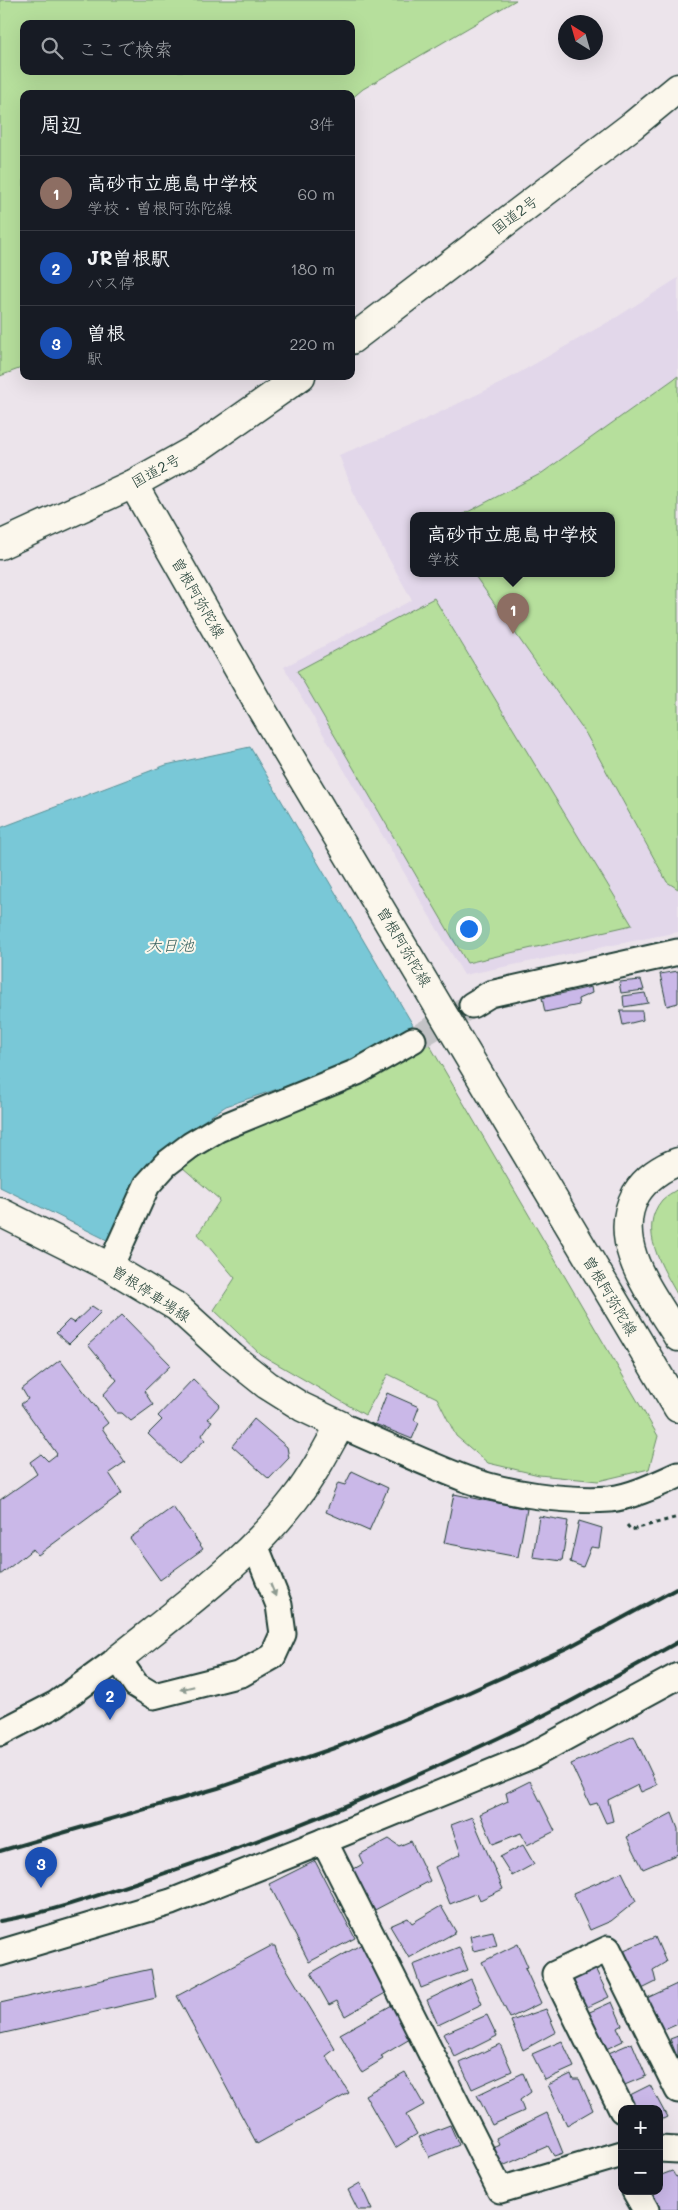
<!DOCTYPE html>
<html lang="ja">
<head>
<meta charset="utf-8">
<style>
	body { margin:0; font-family:Mali,"Klee One",sans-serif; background:#20242c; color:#f1f3f6 }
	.controls { position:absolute; right:15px; bottom:15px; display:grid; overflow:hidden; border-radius:10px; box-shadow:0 5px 20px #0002 }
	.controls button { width:45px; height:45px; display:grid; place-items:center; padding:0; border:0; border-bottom:1px solid #363941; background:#171b24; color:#f1f3f6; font:25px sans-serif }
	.compass { position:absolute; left:558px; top:15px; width:45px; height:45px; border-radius:50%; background:#171b24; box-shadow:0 5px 20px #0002; rotate:323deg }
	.you { position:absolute; left:468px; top:928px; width:18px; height:18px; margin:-12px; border:4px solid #fff; border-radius:50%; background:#1a73e8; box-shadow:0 0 0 8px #1a73e833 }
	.badge { display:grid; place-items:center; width:32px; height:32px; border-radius:50%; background:#d1495b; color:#fff; font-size:16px; font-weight:700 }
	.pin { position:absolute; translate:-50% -41px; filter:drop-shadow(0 1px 2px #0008) }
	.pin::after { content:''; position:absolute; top:26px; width:18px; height:15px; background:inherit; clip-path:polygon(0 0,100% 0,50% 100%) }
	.popup { position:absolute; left:410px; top:512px; width:205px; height:65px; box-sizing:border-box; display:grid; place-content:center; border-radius:10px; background:#171b24; filter:drop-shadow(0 1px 4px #0005); font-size:16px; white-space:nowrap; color:#9ea1a6 }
	.popup b { font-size:19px; color:#f1f3f6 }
	.popup::after { content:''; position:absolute; left:50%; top:100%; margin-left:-10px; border:10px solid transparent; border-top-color:#171b24 }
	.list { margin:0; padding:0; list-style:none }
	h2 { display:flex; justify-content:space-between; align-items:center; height:65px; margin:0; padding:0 20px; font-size:21px }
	h2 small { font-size:16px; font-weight:400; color:#9ea1a6 }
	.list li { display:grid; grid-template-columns:32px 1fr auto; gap:15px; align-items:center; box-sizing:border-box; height:75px; padding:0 20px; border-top:1px solid #363941 }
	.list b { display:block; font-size:19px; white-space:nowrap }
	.list p { margin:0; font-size:16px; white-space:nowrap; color:#9ea1a6 }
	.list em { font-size:16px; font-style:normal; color:#9ea1a6 }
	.icon { flex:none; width:28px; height:28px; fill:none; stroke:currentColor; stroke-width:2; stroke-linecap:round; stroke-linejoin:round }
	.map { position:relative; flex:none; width:678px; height:2210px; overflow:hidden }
	.search { position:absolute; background:#171b24; box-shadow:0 5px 20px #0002; left:20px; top:20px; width:335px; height:55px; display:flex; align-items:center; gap:12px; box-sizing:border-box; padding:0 18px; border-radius:10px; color:#9ea1a6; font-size:19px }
	.panel { position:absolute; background:#171b24; box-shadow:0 5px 20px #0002; left:20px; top:90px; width:335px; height:290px; border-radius:10px }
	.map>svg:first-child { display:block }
	.built { fill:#e2d7ea; fill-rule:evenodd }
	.green { fill:#b6df9c; stroke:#6a8e68; fill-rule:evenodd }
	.water { fill:#79c8d7; stroke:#559096 }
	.building { fill:#cab8e8; stroke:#1f3d34 }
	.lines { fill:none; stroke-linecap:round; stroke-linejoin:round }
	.street-tunnel { stroke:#c3c3c6; stroke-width:25; stroke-dasharray:25 12; stroke-linecap:butt }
	.street-casing { stroke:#1f3d34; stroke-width:29 }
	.secondary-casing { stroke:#1f3d34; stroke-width:31 }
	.highway-casing { stroke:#1f3d34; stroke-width:31 }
	.path { stroke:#1f3d34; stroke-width:3; stroke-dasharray:4 4; stroke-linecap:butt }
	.street { stroke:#fbf7ec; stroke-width:25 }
	.secondary { stroke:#fbf7ec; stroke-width:28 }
	.highway { stroke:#fbf7ec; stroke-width:28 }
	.rail { stroke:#1f3d34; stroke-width:4 }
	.oneway { fill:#8d9a90 }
	.labels { text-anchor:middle; stroke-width:4; stroke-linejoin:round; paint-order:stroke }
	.street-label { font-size:15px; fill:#1f3d34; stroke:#fbf7ec }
	.water-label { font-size:16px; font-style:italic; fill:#36605d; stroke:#fbf7ec }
</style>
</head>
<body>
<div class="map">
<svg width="678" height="2210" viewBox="0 0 678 2210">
	<rect width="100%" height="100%" fill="#ece4eb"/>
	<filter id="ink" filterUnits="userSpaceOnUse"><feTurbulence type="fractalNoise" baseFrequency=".02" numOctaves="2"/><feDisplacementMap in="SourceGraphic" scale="10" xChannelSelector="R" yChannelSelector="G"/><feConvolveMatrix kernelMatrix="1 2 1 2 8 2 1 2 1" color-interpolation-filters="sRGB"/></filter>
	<g filter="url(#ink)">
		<!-- built -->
		<path class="built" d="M 678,278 L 678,932 L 464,975 L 284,667 L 412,600 L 357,502 L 339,455 L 405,429 L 501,383 L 617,317 ZM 414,515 L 612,515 L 612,573 L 414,573 Z"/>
		<!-- green -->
		<g class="green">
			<path d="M 0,0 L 516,0 L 363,89 L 351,99 L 351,94 L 24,94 L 24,367 L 0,376 ZM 24,24 L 351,24 L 351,71 L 24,71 Z"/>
			<polygon points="678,376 678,889 667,882 586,734 473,573 612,573 612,515 462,515 542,473"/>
			<polygon points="434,598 632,925 467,963 297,671"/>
			<polygon points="429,1044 658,1436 649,1469 598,1481 539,1475 488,1463 456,1436 437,1398 388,1374 365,1415 260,1354 214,1310 235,1278 198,1234 220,1200 182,1167 231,1137 364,1082"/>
			<path d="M 678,1189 L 678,1296 C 663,1268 637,1230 662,1200 C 666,1196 673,1192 678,1189 Z"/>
		</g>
		<!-- water -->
		<polygon class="water" points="250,747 413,1025 329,1072 226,1106 182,1135 149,1166 133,1188 107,1240 0,1187 0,828 166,765"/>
		<!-- building -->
		<g class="building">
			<polygon points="678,971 678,1003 667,1006 660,974"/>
			<polygon points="641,980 644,990 621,993 619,982"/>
			<polygon points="591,987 592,993 578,999 579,1005 545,1012 542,998"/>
			<polygon points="645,993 648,1003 624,1007 623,996"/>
			<polygon points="620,1011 642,1011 643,1020 623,1025"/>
			<polygon points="92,1306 101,1312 69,1344 56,1333 69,1320 74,1323"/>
			<polygon points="122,1315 171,1365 144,1391 153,1405 131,1421 122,1413 117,1413 103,1395 117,1380 88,1345"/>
			<polygon points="60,1360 108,1423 102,1428 125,1462 109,1473 122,1493 38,1555 33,1549 0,1575 0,1500 37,1474 30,1462 41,1454 48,1461 57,1454 21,1404 28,1399 22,1389"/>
			<polygon points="193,1379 220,1405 208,1419 212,1421 202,1435 205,1440 179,1464 148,1434 162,1420 158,1416"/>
			<polygon points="387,1393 419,1407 414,1420 419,1423 412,1439 375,1424"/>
			<polygon points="254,1419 287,1447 289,1458 269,1479 232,1446"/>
			<polygon points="352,1471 388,1488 369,1531 326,1512 338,1483 345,1485"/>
			<polygon points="454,1494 527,1509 518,1557 444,1543"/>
			<polygon points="173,1507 203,1549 160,1580 130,1538"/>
			<polygon points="539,1516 568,1521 562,1561 533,1557"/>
			<polygon points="579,1521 602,1528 599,1548 591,1547 583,1567 570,1562"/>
			<polygon points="634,1736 657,1785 641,1792 638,1785 608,1800 613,1821 606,1823 597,1803 590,1805 571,1764"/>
			<polygon points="530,1781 555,1831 527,1845 521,1833 493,1844 480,1814 508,1801 506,1793"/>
			<polygon points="672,1813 678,1829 678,1854 643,1869 627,1837"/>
			<polygon points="472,1817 503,1889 480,1900 477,1893 450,1904 435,1867 461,1854 451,1825"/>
			<polygon points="389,1839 399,1846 411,1841 430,1881 371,1912 350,1871 363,1864 359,1855"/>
			<polygon points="523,1845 534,1864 512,1876 500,1857"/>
			<polygon points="315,1861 355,1938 309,1962 269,1884"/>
			<polygon points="622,1872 636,1901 611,1921 590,1930 573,1893"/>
			<polygon points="441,1906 456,1932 409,1958 390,1926 408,1918 412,1923"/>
			<polygon points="493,1931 497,1946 473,1951 470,1936"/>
			<polygon points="655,1937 666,1962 653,1970 656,1982 642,1989 624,1950"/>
			<polygon points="362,1944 389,1991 345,2016 337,2001 329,2005 311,1973"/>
			<polygon points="518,1944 528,1967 525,1968 541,2003 510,2018 482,1962"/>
			<polygon points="271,1946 275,1946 277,1953 335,2049 326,2056 349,2093 257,2144 177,1996"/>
			<polygon points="459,1947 468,1970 421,1988 413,1965"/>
			<polygon points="594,1966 609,1997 579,2011 564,1979"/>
			<polygon points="151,1969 156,1998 0,2034 0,2003"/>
			<polygon points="471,1979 482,2004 438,2025 427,2000"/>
			<polygon points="677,1984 678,2024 662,2031 647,1998"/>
			<polygon points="612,2002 622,2025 617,2028 623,2041 602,2051 583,2015"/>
			<polygon points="392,2005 410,2039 381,2056 383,2059 362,2072 340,2034"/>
			<polygon points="546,2009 556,2032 523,2050 511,2021"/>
			<polygon points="487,2015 497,2036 455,2057 443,2034"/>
			<polygon points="678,2036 678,2059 670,2039"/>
			<polygon points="562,2041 574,2067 545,2080 532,2054"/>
			<polygon points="632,2043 646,2076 620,2087 604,2055"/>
			<polygon points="500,2044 512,2071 472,2089 460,2063"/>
			<polygon points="405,2072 424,2105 406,2115 417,2134 395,2148 365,2095"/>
			<polygon points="523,2073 531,2092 520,2100 524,2111 492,2125 477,2095"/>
			<polygon points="571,2074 573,2079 579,2079 593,2110 567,2125 548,2085"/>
			<polygon points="650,2085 667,2117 659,2121 659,2109 632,2109 626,2097"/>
			<polygon points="547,2113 563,2153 554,2156 548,2146 498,2168 489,2150 499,2145 496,2138"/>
			<polygon points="450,2125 459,2145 429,2157 419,2137"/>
			<polygon points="672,2171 676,2177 678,2176 678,2210 660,2210 650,2191 659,2191 659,2176"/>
			<polygon points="360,2183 372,2210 358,2210 348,2190"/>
		</g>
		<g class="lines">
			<!-- street-tunnel -->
			<polyline class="street-tunnel" points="413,1040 472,1005"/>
			<!-- street casing -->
			<g class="street-casing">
				<g id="street">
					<polyline points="472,1005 490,994 678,952"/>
					<polyline points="110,1267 147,1185 166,1164 191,1145 218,1129 357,1072 413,1040"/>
					<path d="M 340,1425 C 382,1443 424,1463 466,1479 C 508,1494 566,1502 610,1499 C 631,1497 658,1484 678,1475"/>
					<polyline points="0,1733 56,1704 118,1659 136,1685 154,1696 241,1674 273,1656 283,1634 279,1605 255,1545"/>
					<polyline points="324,1841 500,2190 622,2154"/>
					<polyline points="0,1953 171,1902 324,1841 531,1756 678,1676"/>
					<polyline points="622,2110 555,1974 608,1949 678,2090"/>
					<polyline points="659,2149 678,2150"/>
					<polyline points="635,2191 646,2210"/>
				</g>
			</g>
			<!-- secondary casing -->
			<g class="secondary-casing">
				<g id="secondary">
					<polyline points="133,484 259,705 678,1408"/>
					<path d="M 678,1162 C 662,1167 645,1179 636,1194 C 609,1244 653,1295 678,1337"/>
					<path d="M 0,1212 L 110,1267 L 177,1307 L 232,1357 L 267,1385 L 302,1407 L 340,1425 C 326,1451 312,1477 294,1500 C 247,1561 178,1611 118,1659"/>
				</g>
			</g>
			<!-- highway casing -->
			<g class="highway-casing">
				<g id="highway">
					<polyline points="351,340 633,125 678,88"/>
					<polyline points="0,545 133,484 201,446 301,376"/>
				</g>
			</g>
			<!-- path -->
			<polyline class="path" points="627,1525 631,1530 678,1517"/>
			<!-- street -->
			<use href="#street" class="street"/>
			<!-- secondary -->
			<use href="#secondary" class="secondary"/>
			<!-- highway -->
			<use href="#highway" class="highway"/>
			<!-- rail -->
			<g class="rail">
				<polyline points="0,1851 218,1788 340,1746 465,1694 567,1648 678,1588"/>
				<path d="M 0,1921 C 54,1912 107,1892 159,1875 C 270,1839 377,1795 481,1746 C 549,1715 613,1678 678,1642"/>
			</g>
		</g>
		<!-- one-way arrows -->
		<defs><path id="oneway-solid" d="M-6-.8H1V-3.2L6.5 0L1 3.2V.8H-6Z" transform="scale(1.25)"/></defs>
		<g class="oneway">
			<use href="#oneway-solid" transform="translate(273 1590) rotate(68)"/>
			<use href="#oneway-solid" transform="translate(187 1688) rotate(166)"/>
		</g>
	</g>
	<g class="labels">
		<!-- street labels -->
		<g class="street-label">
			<text transform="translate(515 215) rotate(-37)" y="5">国道2号</text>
			<text transform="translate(156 471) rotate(-29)" y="5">国道2号</text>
			<text transform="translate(198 598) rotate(60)" y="5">曽根阿弥陀線</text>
			<text transform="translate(404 947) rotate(59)" y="5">曽根阿弥陀線</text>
			<text transform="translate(151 1294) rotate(33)" y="5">曽根停車場線</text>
			<text transform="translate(610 1296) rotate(59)" y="5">曽根阿弥陀線</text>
		</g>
		<!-- water labels -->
		<g class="water-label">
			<text x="170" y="951">大日池</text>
		</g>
	</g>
</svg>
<div class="controls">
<button>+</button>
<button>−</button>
</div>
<svg class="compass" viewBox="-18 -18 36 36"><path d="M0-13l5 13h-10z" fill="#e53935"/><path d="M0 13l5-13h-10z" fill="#9ea1a6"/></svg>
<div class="you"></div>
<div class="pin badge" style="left:513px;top:634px;background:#8d6e63">1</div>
<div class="popup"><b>高砂市立鹿島中学校</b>学校</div>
<div class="pin badge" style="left:110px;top:1720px;background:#1a4fb4">2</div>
<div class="pin badge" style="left:41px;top:1888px;background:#1a4fb4">3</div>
<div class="search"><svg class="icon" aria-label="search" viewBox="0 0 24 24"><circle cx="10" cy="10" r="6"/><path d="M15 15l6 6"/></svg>ここで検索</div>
<section class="panel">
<h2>周辺<small>3件</small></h2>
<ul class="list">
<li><span class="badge" style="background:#8d6e63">1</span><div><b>高砂市立鹿島中学校</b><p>学校 · 曽根阿弥陀線</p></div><em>60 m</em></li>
<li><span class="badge" style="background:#1a4fb4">2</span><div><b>JR曽根駅</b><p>バス停</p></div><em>180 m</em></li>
<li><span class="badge" style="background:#1a4fb4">3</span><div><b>曽根</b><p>駅</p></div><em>220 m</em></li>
</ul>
</section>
</div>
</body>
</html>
